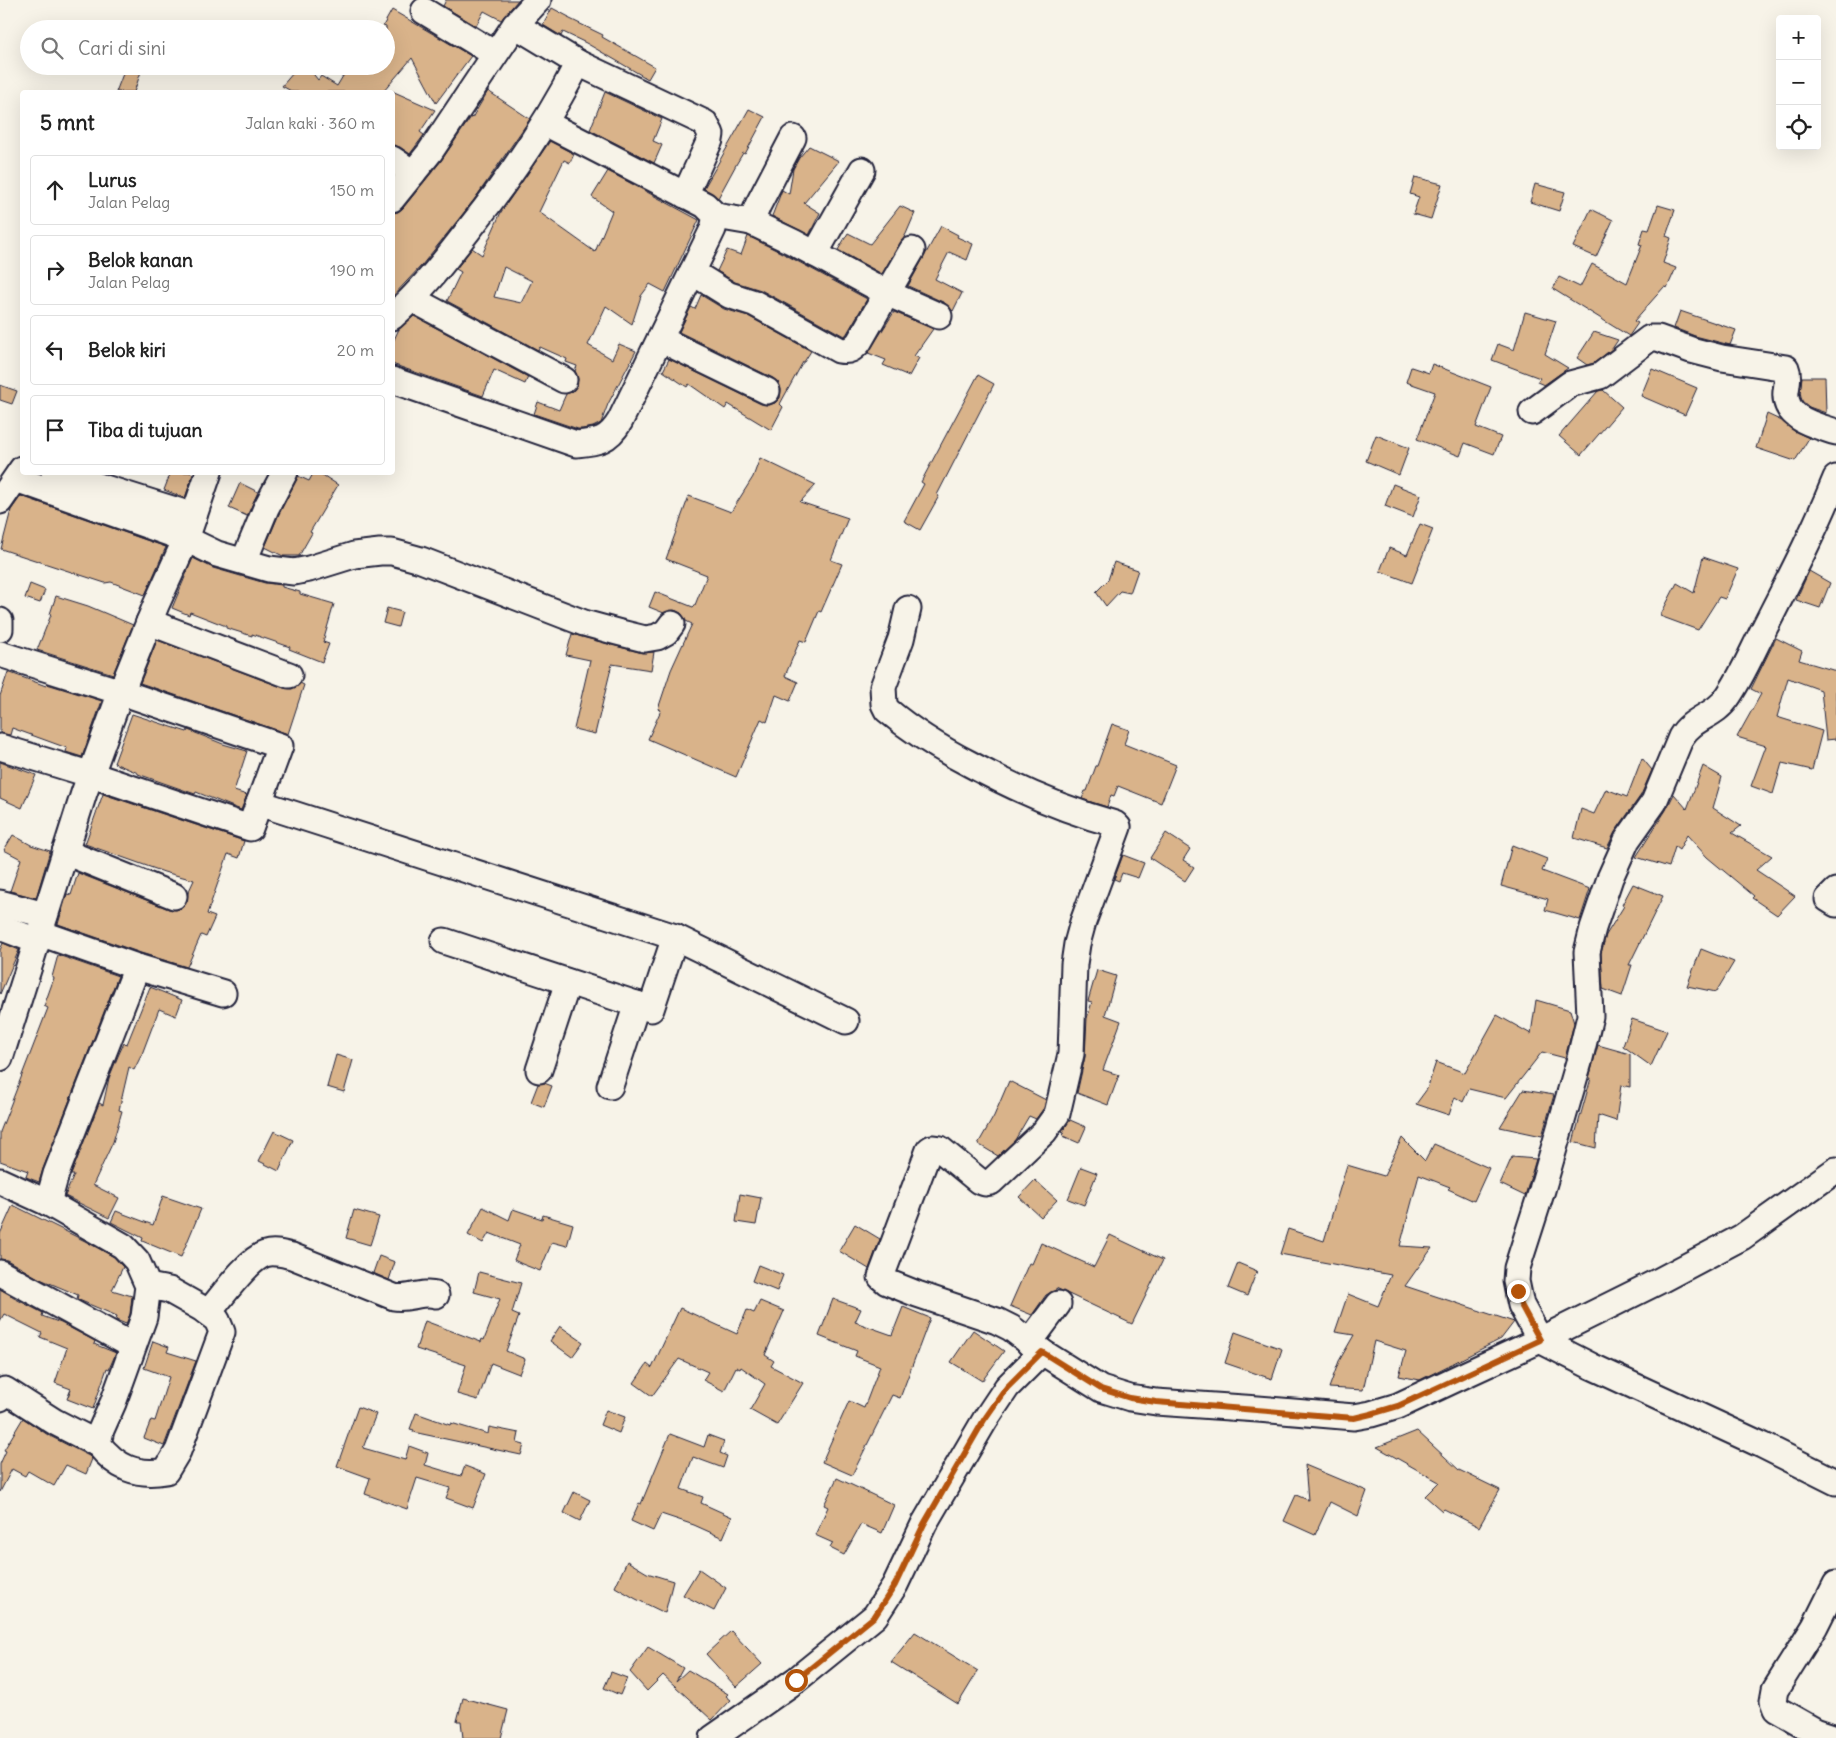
<!DOCTYPE html>
<html lang="id">
<head>
<meta charset="utf-8">
<style>
	body { margin:0; font-family:Delius,sans-serif; background:#f6f6f6; color:#222 }
	.controls { position:absolute; right:15px; top:15px; display:grid; overflow:hidden; border-radius:5px; box-shadow:0 5px 20px #0002 }
	.controls button { width:45px; height:45px; display:grid; place-items:center; padding:0; border:0; border-bottom:1px solid #e0e0e0; background:#fff; color:#222; font:25px sans-serif }
	.stop { position:absolute; width:15px; height:15px; margin:-11px; border:4px solid #b45309; border-radius:50%; background:#fff }
	.stop.end { background:#b45309; border-color:#fff; box-shadow:0 1px 5px #0008 }
	.list { margin:0; padding:0; list-style:none }
	h2 { display:flex; justify-content:space-between; align-items:center; height:65px; margin:0; padding:0 20px; font-size:21px }
	h2 small { font-size:16px; font-weight:400; color:#767676 }
	.list li { display:grid; grid-template-columns:32px 1fr auto; gap:15px; align-items:center; box-sizing:border-box; height:70px; margin:0 10px 10px; padding:0 10px; border:1px solid #e0e0e0; border-radius:5px }
	.list b { display:block; font-size:19px; white-space:nowrap }
	.list p { margin:0; font-size:16px; white-space:nowrap; color:#767676 }
	.list em { font-size:16px; font-style:normal; color:#767676 }
	.icon { flex:none; width:28px; height:28px; fill:none; stroke:currentColor; stroke-width:2; stroke-linecap:round; stroke-linejoin:round }
	.map { position:relative; flex:none; width:1836px; height:1738px; overflow:hidden }
	.search { position:absolute; background:#fff; box-shadow:0 5px 20px #0002; left:20px; top:20px; width:375px; height:55px; display:flex; align-items:center; gap:12px; box-sizing:border-box; padding:0 18px; border-radius:28px; color:#767676; font-size:19px }
	.panel { position:absolute; background:#fff; box-shadow:0 5px 20px #0002; left:20px; top:90px; width:375px; height:385px; border-radius:5px }
	.map>svg:first-child { display:block }
	.building { fill:#d9b38a; stroke:#22223b; fill-rule:evenodd }
	.lines { fill:none; stroke-linecap:round; stroke-linejoin:round }
	.minor-casing { stroke:#22223b; stroke-width:29 }
	.minor { stroke:#f7f3e8; stroke-width:25 }
	.route { stroke:#b45309; stroke-width:6 }
</style>
</head>
<body>
<div class="map">
<svg width="1836" height="1738" viewBox="0 0 1836 1738">
	<rect width="100%" height="100%" fill="#f7f3e8"/>
	<filter id="ink" filterUnits="userSpaceOnUse"><feTurbulence type="fractalNoise" baseFrequency=".02" numOctaves="2"/><feDisplacementMap in="SourceGraphic" scale="10" xChannelSelector="R" yChannelSelector="G"/><feConvolveMatrix kernelMatrix="1 2 1 2 8 2 1 2 1" color-interpolation-filters="sRGB"/></filter>
	<g filter="url(#ink)">
		<!-- building -->
		<g class="building">
			<polygon points="446,0 518,0 501,20 484,11 476,26 443,6"/>
			<polygon points="552,8 569,17 568,18 603,35 602,37 655,67 648,79 586,43 563,32 561,36 543,25"/>
			<polygon points="392,10 471,56 436,103 412,58 383,92 293,92 282,86 299,66 307,66 318,80 321,76 337,86 349,66 386,66 386,27 383,26"/>
			<polygon points="126,66 143,66 134,92 116,92"/>
			<polygon points="392,91 435,110 420,132 424,135 410,154 400,147 392,145"/>
			<polygon points="488,91 530,119 474,200 422,265 392,297 392,213 398,212 403,208 441,161 471,117 472,118"/>
			<polygon points="605,92 662,119 653,141 662,145 654,163 590,130"/>
			<polygon points="749,109 765,117 745,154 743,153 737,163 718,198 704,188"/>
			<path d="M 550,141 L 574,154 L 570,163 L 564,160 L 539,212 L 595,252 L 612,211 L 592,197 L 608,171 L 699,220 L 665,292 L 650,284 L 641,296 L 632,324 L 606,306 L 588,345 L 612,359 L 619,344 L 636,351 L 608,404 L 601,423 L 593,427 L 582,429 L 578,429 L 534,414 L 538,402 L 559,410 L 566,394 L 572,392 L 577,386 L 578,379 L 575,371 L 577,366 L 566,362 L 567,359 L 540,347 L 538,350 L 447,301 L 461,272 L 456,269 L 472,248 L 482,255 L 501,212 ZM 504,267 L 532,281 L 521,303 L 494,297 Z"/>
			<polygon points="809,146 839,161 804,203 820,213 809,235 772,216 782,190 789,194 793,169 799,158"/>
			<polygon points="1415,177 1442,184 1431,219 1413,214 1419,197 1410,194"/>
			<polygon points="1535,184 1565,192 1559,211 1530,202"/>
			<polygon points="1658,205 1675,210 1666,236 1671,238 1663,263 1676,268 1667,288 1664,287 1634,321 1638,323 1629,336 1553,289 1559,277 1580,287 1592,264 1627,283 1642,245 1639,244 1644,229 1649,230"/>
			<polygon points="900,206 915,213 906,234 882,274 838,250 848,233 870,244"/>
			<polygon points="1591,209 1613,220 1596,257 1573,247"/>
			<polygon points="941,226 958,235 957,237 973,244 967,260 949,252 935,279 962,293 953,311 945,303 908,286"/>
			<polygon points="748,236 786,255 867,299 846,335 844,336 761,290 735,282 717,271 727,250 741,255"/>
			<polygon points="701,295 724,309 748,316 811,351 804,362 803,362 780,404 783,407 771,430 728,404 725,409 689,384 687,387 663,371 669,359 761,404 768,405 775,403 780,398 781,390 779,383 773,378 679,332 691,307 695,309"/>
			<polygon points="1680,311 1736,330 1730,345 1695,336 1674,328"/>
			<polygon points="894,312 933,329 914,356 919,358 909,376 883,365 886,360 868,353"/>
			<polygon points="1525,312 1556,321 1545,354 1568,368 1544,385 1537,382 1540,378 1492,360 1498,344 1514,350"/>
			<polygon points="414,316 528,377 525,384 494,370 483,396 392,364 392,344 399,329"/>
			<polygon points="1594,332 1618,340 1612,349 1594,363 1587,365 1577,358"/>
			<polygon points="1432,364 1491,387 1476,427 1501,437 1494,454 1465,443 1460,456 1417,439 1435,392 1406,382 1411,367 1429,373"/>
			<polygon points="1652,369 1697,388 1685,415 1641,396"/>
			<polygon points="978,375 994,384 937,495 939,496 920,530 904,521 924,484 921,482"/>
			<polygon points="1802,377 1825,377 1826,413 1809,407 1802,401 1800,392"/>
			<polygon points="0,385 17,391 12,404 0,400"/>
			<polygon points="1603,390 1622,407 1581,455 1559,436 1598,391"/>
			<polygon points="1767,414 1782,421 1794,431 1809,438 1795,461 1756,448"/>
			<polygon points="1376,435 1409,448 1399,475 1366,461"/>
			<polygon points="760,458 816,485 800,502 848,518 831,560 842,564 821,612 819,611 806,642 800,640 785,676 798,682 790,701 776,695 767,722 761,719 736,777 648,739 661,710 658,709 671,670 692,624 686,621 681,613 674,610 664,613 649,607 655,592 693,607 695,605 707,575 666,559 689,496 731,512 753,477"/>
			<polygon points="171,472 189,472 193,474 185,498 164,490"/>
			<polygon points="314,472 318,472 338,485 310,532 312,533 299,556 283,556 265,547 279,514 298,476 309,481"/>
			<polygon points="240,483 258,492 247,516 229,508"/>
			<polygon points="1393,484 1421,495 1413,517 1385,506"/>
			<polygon points="21,496 166,547 145,595 111,582 105,583 1,549 11,510"/>
			<polygon points="1420,524 1433,529 1412,583 1380,571 1389,548 1407,555"/>
			<polygon points="1703,557 1738,569 1725,599 1719,597 1698,630 1660,616 1677,583 1694,593"/>
			<polygon points="193,558 213,568 265,583 282,585 282,587 300,592 300,594 334,604 323,642 329,644 322,662 289,649 290,647 252,634 252,636 226,628 226,626 190,612 189,615 172,608"/>
			<polygon points="1114,562 1138,570 1130,593 1120,591 1106,606 1096,592 1108,580"/>
			<polygon points="1809,571 1830,583 1820,608 1796,600"/>
			<polygon points="30,584 45,590 40,603 25,598"/>
			<polygon points="56,596 88,606 133,625 113,674 37,650 51,615 50,614"/>
			<polygon points="387,608 402,612 398,627 383,623"/>
			<polygon points="572,634 642,653 654,652 651,670 612,664 595,734 574,729 590,660 566,655"/>
			<polygon points="1776,638 1802,651 1799,660 1836,671 1836,739 1826,740 1821,690 1788,678 1777,717 1822,731 1812,770 1782,763 1773,794 1751,786 1766,746 1737,737 1761,694 1751,689"/>
			<polygon points="157,640 284,688 292,689 300,683 304,685 288,734 140,683"/>
			<polygon points="8,672 46,686 47,684 102,701 82,757 66,752 67,748 12,728 10,735 0,733 0,696"/>
			<polygon points="132,714 187,732 188,730 223,744 247,751 234,791 247,795 241,810 196,792 195,794 138,774 138,773 114,763"/>
			<polygon points="1112,724 1129,730 1124,744 1176,765 1161,803 1118,786 1114,796 1111,795 1107,807 1082,799 1085,791 1087,791 1096,766 1097,766"/>
			<polygon points="1642,758 1652,770 1641,795 1615,832 1607,848 1574,838 1581,809 1594,814 1606,789 1627,797"/>
			<polygon points="0,762 36,775 22,808 0,798"/>
			<polygon points="1703,766 1722,777 1713,808 1741,826 1732,833 1772,856 1756,870 1795,896 1777,915 1752,898 1754,896 1707,857 1687,835 1679,850 1675,847 1669,867 1636,857 1666,810 1674,794 1687,809"/>
			<polygon points="103,794 244,841 239,858 228,854 207,914 215,917 206,937 201,935 187,967 141,953 58,924 67,894 71,895 78,873 169,909 176,910 182,908 187,901 188,893 194,880 164,872 85,844"/>
			<polygon points="1166,833 1190,849 1183,860 1194,867 1185,881 1150,858"/>
			<polygon points="13,835 31,845 50,851 36,898 10,891 21,859 4,850"/>
			<polygon points="1512,845 1547,859 1542,871 1590,889 1580,920 1545,910 1548,899 1501,886"/>
			<polygon points="1123,855 1144,863 1138,878 1122,873 1119,881 1114,879"/>
			<polygon points="1633,884 1663,896 1629,965 1632,965 1622,996 1603,989 1601,953 1606,935 1624,906 1622,905"/>
			<polygon points="3,943 19,950 0,994 0,950"/>
			<polygon points="1701,949 1734,962 1716,992 1687,986"/>
			<polygon points="58,955 118,976 43,1169 39,1182 26,1177 28,1171 0,1161 0,1132 48,1008 44,1006 54,978 52,977"/>
			<polygon points="1097,970 1116,976 1105,1015 1121,1021 1103,1070 1119,1075 1108,1105 1077,1093 1085,1057 1087,1018 1092,1002 1088,1001"/>
			<polygon points="150,987 182,1000 176,1016 159,1009 142,1054 134,1070 129,1067 119,1110 122,1111 113,1142 93,1185 119,1198 109,1218 65,1196 74,1175 71,1175 99,1103 103,1105 109,1078 118,1056 124,1043 127,1044"/>
			<polygon points="1536,1000 1570,1010 1574,1023 1565,1058 1542,1052 1506,1098 1469,1089 1463,1102 1455,1097 1449,1115 1416,1104 1427,1089 1436,1062 1465,1073 1497,1015 1531,1034"/>
			<polygon points="1632,1019 1667,1031 1651,1066 1623,1046"/>
			<polygon points="1598,1045 1630,1054 1630,1087 1621,1085 1616,1121 1598,1115 1596,1148 1573,1142 1591,1078 1589,1078"/>
			<polygon points="336,1055 353,1060 344,1092 327,1087"/>
			<polygon points="1009,1081 1046,1100 1044,1108 1036,1119 1029,1116 1015,1140 998,1156 978,1144 994,1116"/>
			<polygon points="544,1083 552,1086 544,1107 531,1102 538,1084"/>
			<polygon points="1523,1090 1554,1095 1542,1136 1500,1127"/>
			<polygon points="1070,1120 1086,1127 1079,1143 1063,1136 1064,1133 1062,1132"/>
			<polygon points="274,1131 293,1140 279,1171 259,1161"/>
			<polygon points="1402,1138 1425,1161 1434,1144 1489,1168 1474,1201 1448,1189 1450,1187 1419,1175 1400,1246 1432,1248 1405,1286 1514,1322 1501,1339 1420,1380 1399,1376 1406,1351 1374,1341 1363,1390 1329,1388 1339,1361 1354,1335 1335,1332 1348,1294 1378,1306 1391,1275 1280,1254 1288,1229 1324,1241 1347,1165 1384,1176"/>
			<polygon points="1512,1157 1536,1159 1525,1196 1500,1184"/>
			<polygon points="1081,1167 1097,1173 1084,1205 1068,1199"/>
			<polygon points="1035,1180 1057,1200 1041,1217 1019,1197"/>
			<polygon points="740,1194 761,1198 756,1225 736,1222"/>
			<polygon points="163,1196 201,1209 181,1257 142,1241 143,1238 111,1222 116,1211 153,1225"/>
			<polygon points="13,1205 85,1241 114,1257 123,1267 112,1290 132,1296 130,1314 126,1324 116,1320 117,1316 79,1300 77,1299 78,1295 40,1279 7,1260 0,1259 0,1234"/>
			<polygon points="483,1207 509,1220 513,1209 542,1219 543,1215 573,1224 567,1246 552,1242 540,1271 522,1264 514,1260 520,1245 489,1233 483,1243 468,1235"/>
			<polygon points="354,1210 379,1217 370,1245 346,1238"/>
			<polygon points="855,1224 880,1239 869,1269 839,1251"/>
			<polygon points="1110,1235 1163,1260 1132,1324 1056,1288 1056,1290 1046,1295 1032,1315 1010,1306 1029,1263 1032,1264 1041,1243 1094,1267"/>
			<polygon points="379,1256 395,1262 389,1280 373,1273"/>
			<polygon points="1238,1263 1257,1271 1247,1296 1228,1288"/>
			<polygon points="758,1265 783,1275 777,1291 752,1281"/>
			<polygon points="479,1272 521,1283 512,1313 519,1316 506,1351 525,1359 519,1374 491,1363 478,1400 457,1394 466,1365 416,1349 425,1321 481,1342 482,1339 484,1340 500,1299 474,1292"/>
			<polygon points="0,1289 12,1296 12,1297 43,1313 42,1316 61,1323 95,1341 94,1344 116,1353 109,1369 107,1368 93,1409 67,1399 71,1389 55,1383 67,1348 40,1337 42,1333 4,1314 0,1321"/>
			<polygon points="833,1299 861,1309 855,1322 892,1335 903,1307 930,1318 900,1398 892,1395 852,1475 822,1462 849,1401 864,1408 880,1366 855,1356 857,1351 819,1336"/>
			<polygon points="760,1301 784,1311 765,1355 774,1361 771,1366 803,1383 777,1425 750,1410 765,1384 741,1367 740,1369 736,1367 724,1391 703,1380 708,1372 679,1359 652,1396 634,1383 647,1364 652,1368 680,1308 737,1334 747,1310 754,1313"/>
			<polygon points="560,1326 583,1342 572,1357 550,1341"/>
			<polygon points="973,1330 1004,1351 982,1381 951,1362"/>
			<polygon points="1235,1332 1282,1349 1272,1379 1225,1363"/>
			<polygon points="153,1341 169,1347 167,1352 196,1361 164,1446 144,1438 151,1420 155,1421 169,1377 144,1368"/>
			<polygon points="358,1407 376,1414 363,1448 405,1460 409,1446 428,1453 425,1465 461,1476 465,1466 486,1474 473,1508 446,1498 450,1488 417,1478 407,1509 365,1494 370,1478 337,1466"/>
			<polygon points="606,1410 625,1417 619,1433 600,1425"/>
			<polygon points="416,1413 450,1425 451,1423 488,1434 489,1427 519,1433 517,1443 524,1445 521,1455 413,1432 414,1430 410,1429"/>
			<polygon points="23,1418 48,1435 89,1456 92,1459 86,1474 66,1465 54,1486 28,1471 25,1476 12,1469 0,1492 0,1464 6,1451 4,1450"/>
			<polygon points="1417,1431 1459,1470 1500,1490 1479,1527 1444,1509 1442,1511 1425,1496 1439,1482 1377,1447"/>
			<polygon points="670,1434 704,1447 708,1435 724,1441 720,1453 727,1456 723,1468 693,1457 681,1489 703,1497 701,1503 732,1517 723,1538 694,1525 661,1514 653,1531 631,1521 639,1503 641,1504"/>
			<polygon points="1305,1465 1367,1491 1358,1516 1330,1502 1315,1535 1284,1521 1296,1495 1308,1500"/>
			<polygon points="837,1478 894,1505 882,1533 861,1524 844,1555 830,1548 833,1543 815,1535 828,1507 824,1505"/>
			<polygon points="574,1492 590,1500 580,1521 564,1513"/>
			<polygon points="627,1561 647,1573 673,1581 665,1613 636,1599 615,1587"/>
			<polygon points="699,1569 726,1588 714,1611 683,1595"/>
			<polygon points="731,1631 762,1664 736,1687 706,1654"/>
			<polygon points="915,1632 978,1671 958,1704 891,1662"/>
			<polygon points="648,1647 683,1668 676,1681 688,1670 728,1694 726,1696 731,1700 712,1720 663,1675 647,1691 630,1672"/>
			<polygon points="611,1672 627,1678 620,1695 604,1688"/>
			<polygon points="463,1698 508,1710 501,1738 463,1738 461,1721 457,1721"/>
		</g>
		<g class="lines">
			<!-- minor casing -->
			<g class="minor-casing">
				<g id="minor">
					<polyline points="424,11 495,54"/>
					<polyline points="578,63 705,123 711,134 710,140 685,195"/>
					<polyline points="392,159 413,173"/>
					<polyline points="392,199 430,152 515,25 538,0"/>
					<polyline points="716,216 751,222 793,242 887,293 912,250"/>
					<polyline points="751,222 758,205 793,138"/>
					<polyline points="815,254 862,170"/>
					<path d="M 692,272 L 729,295 L 754,303 L 839,350 C 849,352 853,349 859,342 L 887,293 L 939,316"/>
					<polyline points="412,299 564,380"/>
					<path d="M 392,317 C 422,291 446,259 470,228 C 511,176 548,122 578,63 L 515,25"/>
					<polyline points="660,339 767,391"/>
					<path d="M 392,380 L 576,444 C 598,442 608,441 620,421 L 713,229 L 716,216 L 705,205 L 545,123"/>
					<path d="M 1532,412 L 1570,384 L 1600,376 L 1650,338 L 1658,338 L 1691,350 L 1722,358 L 1786,368 C 1789,375 1787,384 1786,391 C 1783,419 1815,425 1836,432"/>
					<polyline points="54,472 194,516"/>
					<path d="M 1836,478 C 1815,530 1790,578 1765,627 C 1753,650 1742,677 1727,698 C 1715,716 1692,718 1681,737 L 1654,802 L 1627,840 L 1610,878 L 1593,928 L 1587,952 L 1590,1016 L 1579,1062 L 1542,1190 L 1517,1268 L 1516,1281 L 1521,1305 L 1540,1340 L 1591,1366 L 1762,1445 L 1836,1482"/>
					<polyline points="16,479 186,539 217,554 269,569 294,572 309,569 354,555 380,552 392,552 421,560 584,623 617,632 645,639 657,637 666,632 672,624"/>
					<polyline points="0,501 22,469"/>
					<polyline points="244,561 266,508 285,472"/>
					<path d="M 908,609 L 901,639 L 883,687 L 884,704 L 887,710 C 913,732 941,749 970,764 C 1016,789 1064,810 1115,824 L 1118,827 L 1083,922 L 1077,944 L 1074,964 L 1071,1054 L 1057,1114 L 1044,1132 L 991,1182 L 985,1183 L 979,1181 L 940,1149 L 932,1148 L 929,1150 L 881,1277 L 887,1282 L 917,1294 L 997,1321 L 1011,1328 L 1042,1352"/>
					<polyline points="0,621 0,629"/>
					<polyline points="149,622 289,675"/>
					<polyline points="0,654 121,692 280,746 259,803"/>
					<polyline points="0,747 92,775 250,828 259,803 675,937 846,1021"/>
					<polyline points="65,852 174,896"/>
					<polyline points="1836,891 1828,899 1836,904"/>
					<polyline points="0,903 45,915"/>
					<polyline points="0,927 37,941"/>
					<polyline points="40,933 137,967 223,993"/>
					<polyline points="444,941 651,1009 675,937"/>
					<polyline points="0,1058 84,793 121,692 156,605 186,539 209,472"/>
					<polyline points="539,1070 568,982"/>
					<polyline points="610,1086 637,1004"/>
					<path d="M 0,1181 L 48,1203 L 123,1246 L 137,1261 L 148,1286 L 144,1317 L 113,1403 L 101,1430 L 98,1444 C 117,1468 136,1476 166,1471 L 178,1451 L 222,1332 L 217,1320 L 201,1308 L 169,1290 L 148,1286"/>
					<polyline points="48,1203 56,1174 137,967"/>
					<polyline points="0,1273 133,1346"/>
					<path d="M 208,1313 C 221,1298 247,1260 265,1254 C 274,1251 283,1254 292,1256 L 394,1297 C 408,1300 422,1291 436,1295"/>
					<polyline points="1029,1343 1058,1304"/>
					<polyline points="0,1398 5,1390 55,1422 98,1444"/>
					<polyline points="1836,1584 1815,1626 1775,1690 1773,1701 1776,1709 1815,1731 1836,1738"/>
					<polyline points="713,1738 796,1680 875,1616 895,1585 924,1524 985,1420 1007,1387 1042,1352 1101,1389 1130,1398 1156,1402 1258,1409 1354,1417 1371,1414 1398,1406 1462,1376 1540,1340 1659,1281 1742,1237 1836,1170"/>
				</g>
			</g>
			<!-- minor -->
			<use href="#minor" class="minor"/>
		</g>
	</g>
	<g class="lines" filter="url(#ink)">
		<!-- route -->
		<polyline class="route" points="796,1680 875,1616 895,1585 924,1524 984,1420 1007,1387 1042,1352 1101,1389 1130,1398 1156,1402 1354,1418 1371,1414 1398,1406 1540,1340 1521,1305 1518,1291"/>
	</g>
</svg>
<div class="controls">
<button>+</button>
<button>−</button>
<button><svg class="icon" aria-label="locate" viewBox="0 0 24 24"><circle cx="12" cy="12" r="6"/><path d="M12 2v4M12 18v4M2 12h4M18 12h4"/></svg></button>
</div>
<div class="stop" style="left:796px;top:1680px"></div>
<div class="stop end" style="left:1518px;top:1291px"></div>
<div class="search"><svg class="icon" aria-label="search" viewBox="0 0 24 24"><circle cx="10" cy="10" r="6"/><path d="M15 15l6 6"/></svg>Cari di sini</div>
<section class="panel">
<h2>5 mnt<small>Jalan kaki · 360 m</small></h2>
<ul class="list">
<li><svg class="icon" aria-label="ahead" viewBox="0 0 24 24"><path d="M12 20V5M6 11l6-6 6 6"/></svg><div><b>Lurus</b><p>Jalan Pelag</p></div><em>150 m</em></li>
<li><svg class="icon" aria-label="right" viewBox="0 0 24 24"><path d="M7 20v-9h11M14 6l5 5-5 5"/></svg><div><b>Belok kanan</b><p>Jalan Pelag</p></div><em>190 m</em></li>
<li><svg class="icon" aria-label="left" viewBox="0 0 24 24"><path d="M17 20v-9H6M10 6l-5 5 5 5"/></svg><div><b>Belok kiri</b></div><em>20 m</em></li>
<li><svg class="icon" aria-label="arrive" viewBox="0 0 24 24"><path d="M6 21V4h12l-3 4 3 4H6"/></svg><div><b>Tiba di tujuan</b></div></li>
</ul>
</section>
</div>
</body>
</html>
